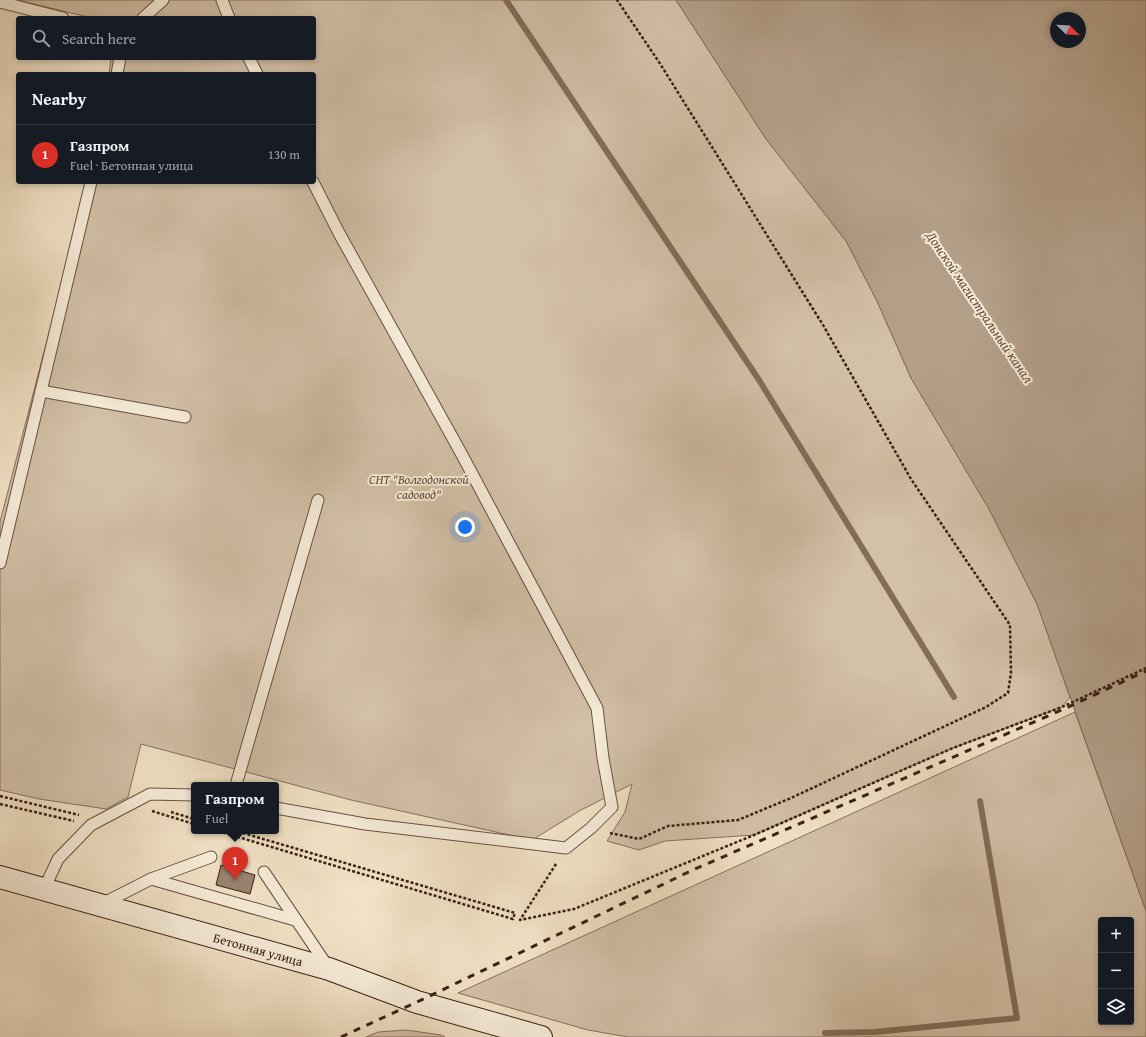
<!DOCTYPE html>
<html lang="en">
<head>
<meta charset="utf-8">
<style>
	body { margin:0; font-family:"Gentium Book Plus",serif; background:#242831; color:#f1f3f6 }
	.controls { position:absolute; right:12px; bottom:12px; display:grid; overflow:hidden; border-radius:4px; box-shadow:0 2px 6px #0003 }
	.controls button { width:36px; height:36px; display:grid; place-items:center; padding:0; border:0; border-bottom:1px solid #363941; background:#171b24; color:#f1f3f6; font:20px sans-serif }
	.compass { position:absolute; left:1050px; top:12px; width:36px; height:36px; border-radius:50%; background:#171b24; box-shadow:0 2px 6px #0003; rotate:114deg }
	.you { position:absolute; left:465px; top:527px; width:14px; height:14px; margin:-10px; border:3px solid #fff; border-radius:50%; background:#1a73e8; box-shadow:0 0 0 6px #1a73e833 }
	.badge { display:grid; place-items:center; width:26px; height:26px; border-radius:50%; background:#d93025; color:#fff; font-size:13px; font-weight:700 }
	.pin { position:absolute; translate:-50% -33px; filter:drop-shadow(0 1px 2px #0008) }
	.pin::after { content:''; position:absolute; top:21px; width:14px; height:12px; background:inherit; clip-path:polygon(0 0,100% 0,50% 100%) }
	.popup { position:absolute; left:191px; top:782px; width:88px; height:52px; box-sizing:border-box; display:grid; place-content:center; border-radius:4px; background:#171b24; filter:drop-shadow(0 1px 3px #0005); font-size:13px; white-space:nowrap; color:#9ea1a6 }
	.popup b { font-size:15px; color:#f1f3f6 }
	.popup::after { content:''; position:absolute; left:50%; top:100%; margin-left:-8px; border:8px solid transparent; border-top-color:#171b24 }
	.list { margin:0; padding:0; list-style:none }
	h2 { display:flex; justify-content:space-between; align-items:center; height:52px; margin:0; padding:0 16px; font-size:17px }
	h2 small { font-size:13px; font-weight:400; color:#9ea1a6 }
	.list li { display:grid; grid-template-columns:26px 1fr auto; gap:12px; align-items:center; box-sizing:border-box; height:60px; padding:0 16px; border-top:1px solid #363941 }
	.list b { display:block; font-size:15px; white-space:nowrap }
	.list p { margin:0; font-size:13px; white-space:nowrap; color:#9ea1a6 }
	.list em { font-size:13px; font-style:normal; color:#9ea1a6 }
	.icon { flex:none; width:22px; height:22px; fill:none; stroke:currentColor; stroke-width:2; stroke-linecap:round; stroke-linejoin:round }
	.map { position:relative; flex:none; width:1146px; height:1037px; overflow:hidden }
	.search { position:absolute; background:#171b24; box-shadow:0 2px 6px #0003; left:16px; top:16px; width:300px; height:44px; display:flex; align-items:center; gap:10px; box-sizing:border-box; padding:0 14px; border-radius:4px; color:#9ea1a6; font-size:15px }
	.panel { position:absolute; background:#171b24; box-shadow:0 2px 6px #0003; left:16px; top:72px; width:300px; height:112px; border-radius:4px }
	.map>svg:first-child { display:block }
	.green { fill:#d2c0a7; stroke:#86705d; fill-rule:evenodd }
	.water { fill:#b39f88; stroke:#836c59; fill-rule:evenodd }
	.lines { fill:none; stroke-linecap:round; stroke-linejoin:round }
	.stream { stroke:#836c59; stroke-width:6 }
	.building { fill:#998470; stroke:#3a2013 }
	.lane-casing { stroke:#685040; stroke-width:13 }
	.secondary-casing { stroke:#3a2013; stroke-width:24 }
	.path { stroke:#3a2013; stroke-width:2.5; stroke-dasharray:3 2; stroke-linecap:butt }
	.lane { stroke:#f6ecd9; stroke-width:11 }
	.secondary { stroke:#f6ecd9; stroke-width:22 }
	.rail { stroke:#3a2013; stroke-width:3; stroke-dasharray:7 7; stroke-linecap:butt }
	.labels { text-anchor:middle; stroke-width:4; stroke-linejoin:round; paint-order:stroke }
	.park-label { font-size:13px; font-style:italic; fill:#604838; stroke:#f6ecd9 }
	.street-label { font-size:13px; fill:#3a2013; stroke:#f6ecd9 }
	.water-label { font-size:14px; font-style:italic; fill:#644c3c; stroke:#f6ecd9 }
</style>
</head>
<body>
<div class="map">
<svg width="1146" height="1037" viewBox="0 0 1146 1037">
	<rect width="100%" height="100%" fill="#f1e1c5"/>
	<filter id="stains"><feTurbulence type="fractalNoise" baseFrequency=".005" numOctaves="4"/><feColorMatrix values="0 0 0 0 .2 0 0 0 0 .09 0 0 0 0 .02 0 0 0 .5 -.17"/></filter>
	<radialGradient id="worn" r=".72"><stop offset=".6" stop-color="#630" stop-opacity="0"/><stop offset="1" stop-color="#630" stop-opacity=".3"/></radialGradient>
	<!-- green -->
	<g class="green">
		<polygon points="17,0 676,0 766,139 846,241 877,301 911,378 989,509 1037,604 1070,697 1062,707 953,748 754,835 665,841 639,850 607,841 625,812 632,784 581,810 532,840 351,800 141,744 128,797 106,809 39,799 0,790 0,522 88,182 314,182 314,74 109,74 111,58 314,58 314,18 92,18"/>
		<path d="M 1075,712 L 1146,911 L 1146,1037 L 628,1037 L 588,1030 L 458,993 ZM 1101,920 L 1131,920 L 1131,1022 L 1101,1022 Z"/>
		<polygon points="406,1030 441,1035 445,1037 366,1037 378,1032"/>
	</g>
	<!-- water -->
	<path class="water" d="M 676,0 L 1146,0 L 1146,911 L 1037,604 L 989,509 L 911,378 L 877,301 L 846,241 L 766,139 ZM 1056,18 L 1080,18 L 1080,42 L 1056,42 Z"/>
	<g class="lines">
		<!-- stream -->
		<g class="stream">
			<polyline points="506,0 759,380 954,697"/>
			<polyline points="825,1033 875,1032 1017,1018 980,801"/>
		</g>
	</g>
	<!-- building -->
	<polygon class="building" points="221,865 255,875 250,894 216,885"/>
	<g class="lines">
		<!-- lane casing -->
		<g class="lane-casing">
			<g id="lane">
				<polyline points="222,0 229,18"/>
				<polyline points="0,2 63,18"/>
				<polyline points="143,18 163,0"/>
				<polyline points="249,58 257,74"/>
				<polyline points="117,74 120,58"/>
				<polyline points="41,391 185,417"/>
				<polyline points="0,563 91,182"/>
				<polyline points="236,785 318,500"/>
				<polyline points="276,808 365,824 566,848 591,828 612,807 603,758 597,708 461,453 339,233 313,182"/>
				<polyline points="264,872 328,967"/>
				<polyline points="151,879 295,920"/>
				<polyline points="44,889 58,859 91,825 150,794 194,795"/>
				<polyline points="102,904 151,879 211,857"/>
			</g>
		</g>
		<!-- secondary casing -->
		<g class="secondary-casing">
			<g id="secondary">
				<path id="s1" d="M 0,877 L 329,969 L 417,1002 L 541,1037"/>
			</g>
		</g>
		<!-- path -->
		<g class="path">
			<polyline points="0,796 79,815"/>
			<polyline points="0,804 74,821"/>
			<polyline points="152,811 194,824"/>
			<polyline points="171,812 194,819"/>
			<polyline points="218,831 513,919 515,913 236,831"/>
			<polyline points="610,833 639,839 668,826 738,820 791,798 986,707 1008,693 1011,673 1010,625 911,479 823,325 659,62 617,0"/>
			<polyline points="556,864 520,920 574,909 754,835 953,748 1062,707 1146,668"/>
		</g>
		<!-- lane -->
		<use href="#lane" class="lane"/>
		<!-- secondary -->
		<use href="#secondary" class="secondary"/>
		<!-- rail -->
		<polyline class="rail" points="341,1037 417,1002 695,869 1064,709 1146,671"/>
	</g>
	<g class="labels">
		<!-- park labels -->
		<g class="park-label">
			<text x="419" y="484">СНТ "Волгодонской<tspan x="419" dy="15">садовод"</tspan></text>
		</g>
		<!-- street labels -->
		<g class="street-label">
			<text dy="5" stroke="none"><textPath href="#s1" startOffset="268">Бетонная улица</textPath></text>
		</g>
		<!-- water labels -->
		<g class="water-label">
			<text transform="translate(980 307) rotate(56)" y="5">Донской магистральный канал</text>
		</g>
	</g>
	<rect width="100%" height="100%" filter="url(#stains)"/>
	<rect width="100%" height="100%" fill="url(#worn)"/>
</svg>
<div class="controls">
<button>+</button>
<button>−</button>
<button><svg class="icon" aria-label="layers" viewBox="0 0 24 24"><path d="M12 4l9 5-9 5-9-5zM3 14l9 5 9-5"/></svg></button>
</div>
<svg class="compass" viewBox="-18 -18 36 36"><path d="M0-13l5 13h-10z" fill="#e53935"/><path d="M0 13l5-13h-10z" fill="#9ea1a6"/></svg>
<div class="you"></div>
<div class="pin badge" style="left:235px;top:880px">1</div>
<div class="popup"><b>Газпром</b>Fuel</div>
<div class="search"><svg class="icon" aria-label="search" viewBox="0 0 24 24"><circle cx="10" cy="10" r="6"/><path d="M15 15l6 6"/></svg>Search here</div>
<section class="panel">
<h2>Nearby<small></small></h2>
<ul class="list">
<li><span class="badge">1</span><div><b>Газпром</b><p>Fuel · Бетонная улица</p></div><em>130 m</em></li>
</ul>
</section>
</div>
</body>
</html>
